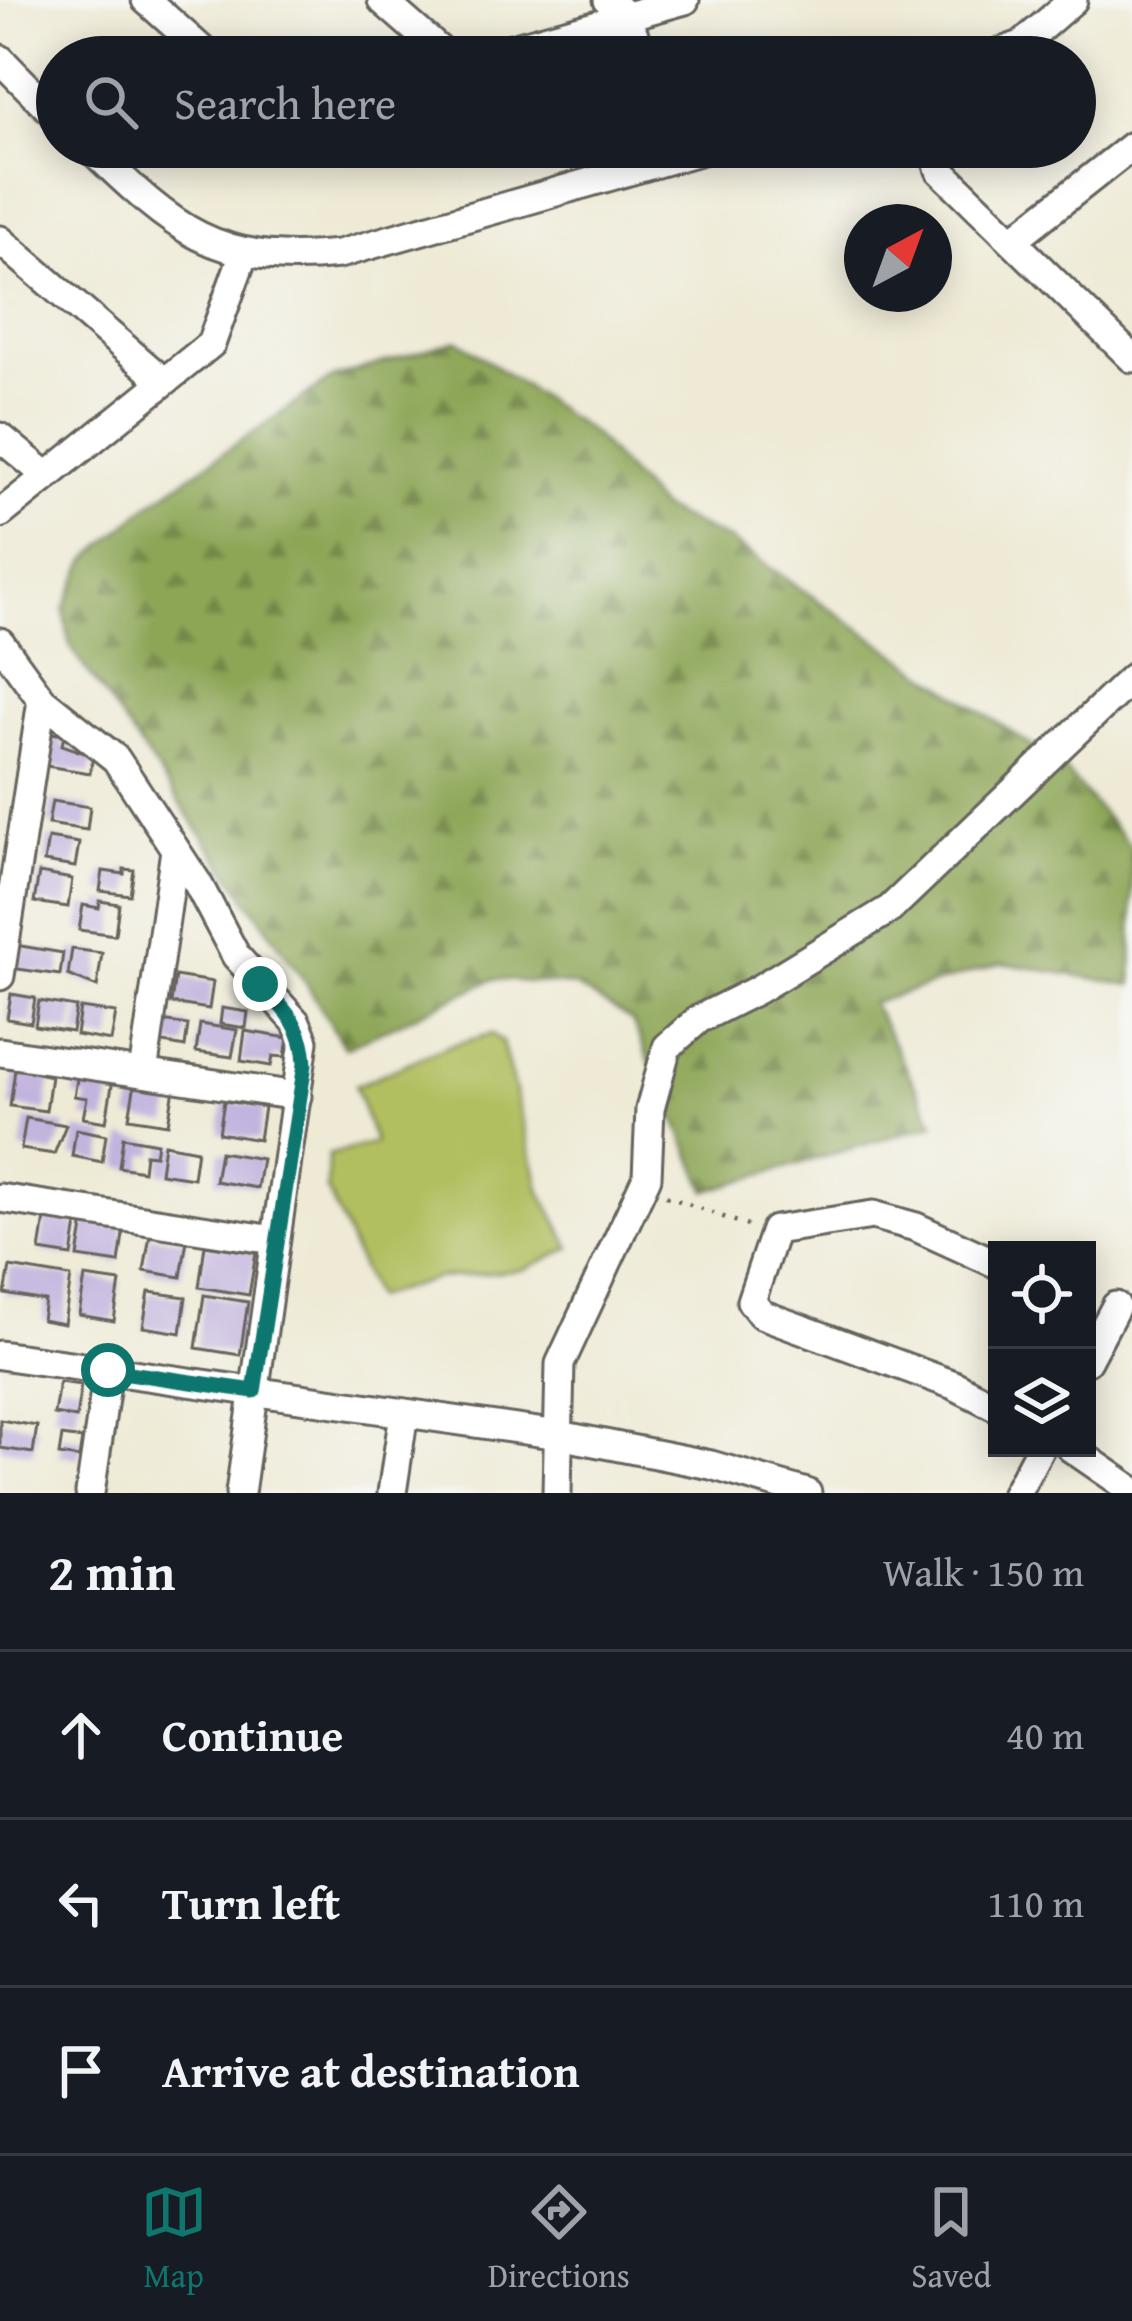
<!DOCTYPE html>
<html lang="en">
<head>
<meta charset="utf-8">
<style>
	body { margin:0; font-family:"Gentium Book Plus",serif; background:#20242c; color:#f1f3f6 }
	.controls { position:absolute; right:36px; bottom:36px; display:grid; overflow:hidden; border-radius:0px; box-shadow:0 6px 30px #0003 }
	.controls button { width:108px; height:108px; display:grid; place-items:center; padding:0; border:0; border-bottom:3px solid #363941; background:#171b24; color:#f1f3f6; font:60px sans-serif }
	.compass { position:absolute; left:844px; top:204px; width:108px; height:108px; border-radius:50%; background:#171b24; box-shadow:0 6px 30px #0003; rotate:41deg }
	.stop { position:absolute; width:36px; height:36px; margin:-27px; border:9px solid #0f766e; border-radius:50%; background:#fff }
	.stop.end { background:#0f766e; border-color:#fff; box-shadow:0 3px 12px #0008 }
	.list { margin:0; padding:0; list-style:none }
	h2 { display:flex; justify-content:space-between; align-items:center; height:156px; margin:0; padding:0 48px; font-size:51px }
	h2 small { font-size:39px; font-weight:400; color:#9ea1a6 }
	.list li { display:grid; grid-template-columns:78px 1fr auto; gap:36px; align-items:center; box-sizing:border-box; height:168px; padding:0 48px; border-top:3px solid #363941 }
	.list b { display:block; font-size:45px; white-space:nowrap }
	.list em { font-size:39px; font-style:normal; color:#9ea1a6 }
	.icon { flex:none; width:66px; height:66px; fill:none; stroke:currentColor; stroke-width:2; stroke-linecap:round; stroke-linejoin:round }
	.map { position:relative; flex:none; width:1132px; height:1493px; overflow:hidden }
	.search { position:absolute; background:#171b24; box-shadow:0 6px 30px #0003; left:36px; right:36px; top:36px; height:132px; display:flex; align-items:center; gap:30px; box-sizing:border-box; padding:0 42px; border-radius:66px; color:#9ea1a6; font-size:45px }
	.sheet { height:660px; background:#171b24 }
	nav { display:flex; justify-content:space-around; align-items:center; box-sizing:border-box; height:168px; border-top:3px solid #363941; background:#171b24; font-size:33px; color:#9ea1a6 }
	nav a { display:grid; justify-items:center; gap:6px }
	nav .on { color:#0f766e }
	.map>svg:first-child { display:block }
	.grass { fill:#b2bf61; stroke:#676e3e; stroke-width:3 }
	.forest { fill:url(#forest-firs); stroke:#54613a; stroke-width:3 }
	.building { fill:#c2b4de }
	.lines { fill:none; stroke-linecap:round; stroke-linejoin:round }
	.minor-casing { stroke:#66645d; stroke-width:33 }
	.path { stroke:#66645d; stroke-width:4.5; stroke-dasharray:3 9; stroke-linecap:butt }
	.minor { stroke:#fff; stroke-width:27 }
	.route { stroke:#0f766e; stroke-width:15 }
</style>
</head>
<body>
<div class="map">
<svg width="1132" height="1493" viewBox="0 0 1132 1493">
	<defs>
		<pattern id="forest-firs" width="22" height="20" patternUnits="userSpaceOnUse" patternTransform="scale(3)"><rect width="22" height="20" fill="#8da657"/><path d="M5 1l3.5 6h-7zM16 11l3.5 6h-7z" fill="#728647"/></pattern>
	</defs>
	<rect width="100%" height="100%" fill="#f6f6f2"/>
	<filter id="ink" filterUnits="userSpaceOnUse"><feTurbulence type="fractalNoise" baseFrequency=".00833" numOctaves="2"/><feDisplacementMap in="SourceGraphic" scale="24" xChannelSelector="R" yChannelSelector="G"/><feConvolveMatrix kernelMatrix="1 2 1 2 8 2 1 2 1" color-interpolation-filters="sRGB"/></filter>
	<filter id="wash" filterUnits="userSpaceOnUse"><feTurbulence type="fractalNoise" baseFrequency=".004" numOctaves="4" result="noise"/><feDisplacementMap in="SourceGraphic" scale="48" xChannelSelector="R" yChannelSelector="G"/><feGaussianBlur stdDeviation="2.7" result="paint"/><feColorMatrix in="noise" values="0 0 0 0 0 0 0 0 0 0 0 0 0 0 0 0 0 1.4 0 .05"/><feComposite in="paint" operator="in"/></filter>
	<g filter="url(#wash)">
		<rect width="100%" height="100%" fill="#eeead5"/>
		<!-- grass -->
		<polygon class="grass" points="492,1034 502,1042 541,1192 571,1248 522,1270 438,1278 374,1298 327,1189 328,1155 375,1143 355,1086 448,1046"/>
		<!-- forest -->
		<polygon class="forest" points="458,340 592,433 660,508 731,541 1061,766 1132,848 1132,985 1002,963 872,1003 935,1124 707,1191 632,1021 575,986 494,979 345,1048 307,985 70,646 64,610 86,561 151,503 332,378"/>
		<g id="blocks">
			<!-- building -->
			<g class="building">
				<polygon points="45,732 64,735 62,745 93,756 90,773 40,765"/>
				<polygon points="52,801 90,807 87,830 48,824"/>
				<polygon points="48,838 79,843 75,867 44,862"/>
				<polygon points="124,869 134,870 130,895 100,891 103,871 124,874"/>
				<polygon points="39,873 72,879 68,907 34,902"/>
				<polygon points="100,901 119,904 115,935 79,930 83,905 99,908"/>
				<polygon points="15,945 63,953 60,975 11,968"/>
				<polygon points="72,949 102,953 97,987 68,975"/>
				<polygon points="175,976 213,982 209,1009 171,1003"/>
				<polygon points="11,994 35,998 31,1023 7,1019"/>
				<polygon points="39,1001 76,1007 72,1032 35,1026"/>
				<polygon points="80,1008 116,1013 111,1041 76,1035"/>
				<polygon points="222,1008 248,1012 246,1028 220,1024"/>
				<polygon points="162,1021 188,1025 185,1047 158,1042"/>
				<polygon points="200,1024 237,1030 232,1057 196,1052"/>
				<polygon points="245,1031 288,1038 285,1057 273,1056 271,1066 241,1061"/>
				<polygon points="16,1062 38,1066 37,1073 51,1076 46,1111 10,1106"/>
				<polygon points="79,1068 114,1073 106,1122 83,1118 87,1098 74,1096"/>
				<polygon points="135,1083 174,1089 168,1124 129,1118"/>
				<polygon points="224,1101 264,1107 259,1140 219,1133"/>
				<polygon points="26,1118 66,1125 54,1154 21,1149"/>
				<polygon points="76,1129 106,1135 102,1162 72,1156"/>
				<polygon points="123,1137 157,1143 155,1155 145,1154 143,1171 119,1167"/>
				<polygon points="164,1144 197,1150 193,1178 160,1173"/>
				<polygon points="220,1152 262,1159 257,1188 215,1181"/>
				<polygon points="45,1218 77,1224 72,1256 40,1251"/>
				<polygon points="84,1221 124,1227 119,1263 78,1257"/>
				<polygon points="150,1235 187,1240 181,1277 144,1271"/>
				<polygon points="205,1245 256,1253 249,1295 199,1287"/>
				<polygon points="10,1267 71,1277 64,1324 42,1320 45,1301 5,1294"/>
				<polygon points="85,1277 120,1282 114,1321 79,1315"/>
				<polygon points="149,1292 186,1297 181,1333 143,1327"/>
				<polygon points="204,1295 248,1302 240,1355 196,1348"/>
				<polygon points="59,1382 81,1385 76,1418 54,1414"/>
				<polygon points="0,1420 37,1426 33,1453 0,1448"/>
				<polygon points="62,1436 82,1439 79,1458 59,1455"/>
			</g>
		</g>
	</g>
	<g filter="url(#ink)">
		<use href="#blocks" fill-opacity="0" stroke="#66645d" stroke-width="3"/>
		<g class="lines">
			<!-- minor casing -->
			<g class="minor-casing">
				<g id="minor">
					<polyline points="146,0 210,57"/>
					<polyline points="382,0 447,57"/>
					<polyline points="608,0 628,18 642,57"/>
					<polyline points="479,57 685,0"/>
					<polyline points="987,57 1021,45 1073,0"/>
					<polyline points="0,59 57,117"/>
					<path d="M 89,147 C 174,228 214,267 339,254 L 713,147"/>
					<polyline points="932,147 940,170 1132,358"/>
					<polyline points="0,240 163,381"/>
					<polyline points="1013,240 1132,146"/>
					<polyline points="0,437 47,476"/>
					<polyline points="0,514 211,344 244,253"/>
					<polyline points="0,642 42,700 116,759 198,884 236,956 296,1022 304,1041 240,1493"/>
					<polyline points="0,976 42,700"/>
					<polyline points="0,1052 297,1096"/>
					<polyline points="143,1073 175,850"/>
					<polyline points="0,1198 274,1240"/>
					<polyline points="997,1264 916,1227 873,1215 775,1230 751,1301 761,1314 954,1385 997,1407"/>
					<polyline points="0,1355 559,1435 711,1465 807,1493"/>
					<polyline points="1087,1361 1116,1306"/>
					<polyline points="1071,1448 1132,1490"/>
					<polyline points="90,1493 108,1371"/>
					<polyline points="392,1493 404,1413"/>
					<polyline points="557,1493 560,1364 647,1177 650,1109 667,1047 699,1019 757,990 890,909 1132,678"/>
					<polyline points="1016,1493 1040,1448"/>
				</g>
			</g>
			<!-- path -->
			<polyline class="path" points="666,1196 751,1227"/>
			<!-- minor -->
			<use href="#minor" class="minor"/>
		</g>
	</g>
	<g class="lines" filter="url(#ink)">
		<!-- route -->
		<path class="route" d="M 108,1370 L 254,1391 L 305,1064 C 304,1026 285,1010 260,984"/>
	</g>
</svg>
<div class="controls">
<button><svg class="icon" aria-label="locate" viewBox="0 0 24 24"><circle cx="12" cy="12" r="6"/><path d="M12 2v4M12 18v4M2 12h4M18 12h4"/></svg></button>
<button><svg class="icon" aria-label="layers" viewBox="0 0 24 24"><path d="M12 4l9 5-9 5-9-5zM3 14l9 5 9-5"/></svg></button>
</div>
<svg class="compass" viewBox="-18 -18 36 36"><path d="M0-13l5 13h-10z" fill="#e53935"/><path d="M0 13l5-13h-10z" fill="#9ea1a6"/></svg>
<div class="stop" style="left:108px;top:1370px"></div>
<div class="stop end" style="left:260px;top:984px"></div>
<div class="search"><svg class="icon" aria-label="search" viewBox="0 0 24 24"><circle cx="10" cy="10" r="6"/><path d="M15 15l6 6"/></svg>Search here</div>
</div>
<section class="sheet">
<h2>2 min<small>Walk · 150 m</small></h2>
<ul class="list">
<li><svg class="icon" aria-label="ahead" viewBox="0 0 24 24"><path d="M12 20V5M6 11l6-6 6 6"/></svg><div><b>Continue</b></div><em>40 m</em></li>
<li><svg class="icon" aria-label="left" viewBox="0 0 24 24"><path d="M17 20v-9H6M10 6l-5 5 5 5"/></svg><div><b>Turn left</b></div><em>110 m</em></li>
<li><svg class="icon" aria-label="arrive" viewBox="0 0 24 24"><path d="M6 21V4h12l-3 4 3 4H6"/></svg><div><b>Arrive at destination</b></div></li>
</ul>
</section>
<nav>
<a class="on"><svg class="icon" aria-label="map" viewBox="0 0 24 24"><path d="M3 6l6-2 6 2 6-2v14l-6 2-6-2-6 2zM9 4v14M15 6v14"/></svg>Map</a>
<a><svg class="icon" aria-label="directions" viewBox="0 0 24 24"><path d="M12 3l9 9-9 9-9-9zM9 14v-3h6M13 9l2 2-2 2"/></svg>Directions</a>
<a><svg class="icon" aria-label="saved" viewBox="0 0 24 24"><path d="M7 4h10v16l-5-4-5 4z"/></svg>Saved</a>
</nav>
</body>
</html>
